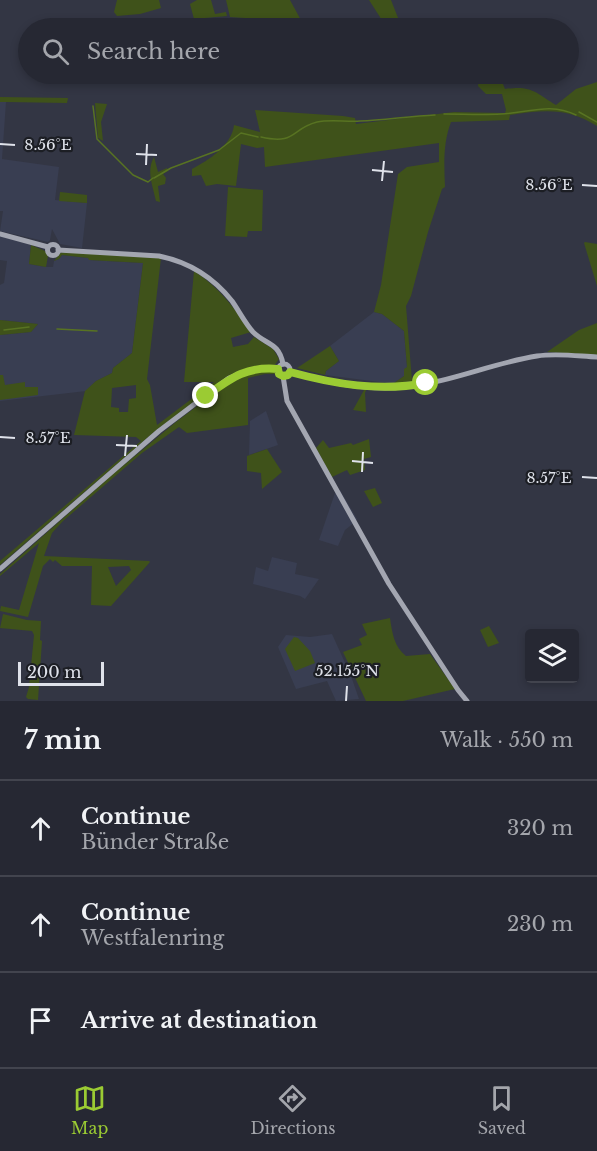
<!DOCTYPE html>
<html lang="en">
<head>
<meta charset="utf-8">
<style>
	body { margin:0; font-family:"Libre Baskerville",serif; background:#2e303b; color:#f1f3f6 }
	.controls { position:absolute; right:18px; bottom:18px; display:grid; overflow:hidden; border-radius:6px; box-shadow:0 3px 9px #0003 }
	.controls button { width:54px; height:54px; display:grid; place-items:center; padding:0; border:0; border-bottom:2px solid #42444e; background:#262833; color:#f1f3f6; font:30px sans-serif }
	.scale { position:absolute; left:18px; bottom:15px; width:86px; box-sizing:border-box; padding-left:6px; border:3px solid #dfe2ea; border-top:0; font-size:16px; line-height:21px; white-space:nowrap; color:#dfe2ea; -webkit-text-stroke:4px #1c1e24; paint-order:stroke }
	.stop { position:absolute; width:18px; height:18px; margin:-14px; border:4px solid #9bcb33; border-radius:50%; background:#fff }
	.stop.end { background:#9bcb33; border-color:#fff; box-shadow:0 2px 6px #0008 }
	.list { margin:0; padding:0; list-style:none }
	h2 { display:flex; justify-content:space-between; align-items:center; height:78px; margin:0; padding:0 24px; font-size:26px }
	h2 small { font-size:20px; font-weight:400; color:#a4a6ac }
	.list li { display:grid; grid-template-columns:39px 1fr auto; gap:18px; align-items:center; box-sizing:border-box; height:96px; padding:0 24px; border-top:2px solid #42444e }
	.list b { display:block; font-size:22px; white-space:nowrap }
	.list p { margin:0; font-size:20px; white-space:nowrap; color:#a4a6ac }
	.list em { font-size:20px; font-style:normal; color:#a4a6ac }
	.icon { flex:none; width:33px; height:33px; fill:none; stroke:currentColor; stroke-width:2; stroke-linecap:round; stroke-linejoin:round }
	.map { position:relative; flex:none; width:597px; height:701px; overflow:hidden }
	.search { position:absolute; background:#262833; box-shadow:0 3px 9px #0003; left:18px; right:18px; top:18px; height:66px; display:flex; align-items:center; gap:15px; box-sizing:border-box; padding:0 21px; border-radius:33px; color:#a4a6ac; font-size:22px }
	.sheet { height:366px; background:#262833 }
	nav { display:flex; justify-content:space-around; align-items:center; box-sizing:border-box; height:84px; border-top:2px solid #42444e; background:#262833; font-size:16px; color:#a4a6ac }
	nav a { display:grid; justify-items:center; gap:3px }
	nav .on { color:#9bcb33 }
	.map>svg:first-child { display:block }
	.built { fill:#393e52 }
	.green { fill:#3f521a; fill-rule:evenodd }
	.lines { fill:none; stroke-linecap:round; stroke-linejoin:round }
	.stream { stroke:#587322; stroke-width:1.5 }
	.secondary { stroke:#a3a6b1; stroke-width:5 }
	.route { stroke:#9bcb33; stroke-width:8 }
	.ticks { fill:none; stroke:#dfe2ea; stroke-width:2 }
	.ticks-label { font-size:15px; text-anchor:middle; fill:#dfe2ea; stroke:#1c1e24; stroke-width:4.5; stroke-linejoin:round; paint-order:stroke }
</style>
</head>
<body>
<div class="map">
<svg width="597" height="701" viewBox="0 0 597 701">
	<rect width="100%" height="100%" fill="#333644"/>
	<!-- built -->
	<g class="built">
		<polygon points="0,102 6,102 2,159 59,167 55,200 87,203 82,248 60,244 52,229 50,240 48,242 0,231 3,211 0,211"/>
		<polygon points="0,236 31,245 29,264 46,267 53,267 54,261 59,259 62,255 89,258 89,260 143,263 132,353 113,368 112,373 96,381 86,391 0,401 0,335 31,332 38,324 0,320 0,285 4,283 7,261 0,260"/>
		<polygon points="374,312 382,314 404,331 407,367 404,376 394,383 387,383 325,375 326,371 339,361 330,346"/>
		<polygon points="266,411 278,445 249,455 250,421"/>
		<polygon points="340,490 357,519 355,522 345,530 338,546 319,540 335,493"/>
		<polygon points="272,557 297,563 295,574 319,579 305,599 300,596 253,584 256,567 268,571"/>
		<polygon points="332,634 351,676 359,699 336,701 327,681 296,689 278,647 286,635 310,637"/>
	</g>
	<!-- green -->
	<g class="green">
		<polygon points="117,0 159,0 161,8 140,14 117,16 114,12"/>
		<polygon points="197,0 211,0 215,14 226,12 227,16 194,19 190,4"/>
		<polygon points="226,0 290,0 302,22 230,17"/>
		<polygon points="369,0 391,0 402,28 387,28"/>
		<path d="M 479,74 L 499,74 L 505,89 C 531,85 535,92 556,105 L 576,89 L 597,82 L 597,126 C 567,107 544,110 510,115 L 509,120 L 451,122 C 443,143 444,164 445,187 L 442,189 L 428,232 L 411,296 L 406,306 L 412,381 L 394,383 L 404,376 L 404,369 L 407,367 L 404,331 L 382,314 L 374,312 L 381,285 L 398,174 L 407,167 L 439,162 L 439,143 L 265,167 L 264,147 L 257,148 L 241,144 L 236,186 L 217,184 L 206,186 L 201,175 L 192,176 L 192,169 C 209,160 232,145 234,125 L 260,132 L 255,110 L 343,116 L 355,118 L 356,124 L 454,112 L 505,113 L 506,110 L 502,94 L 486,94 L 478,86 Z"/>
		<polygon points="0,97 68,98 67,103 6,102 0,102"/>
		<polygon points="95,103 107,104 101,122 103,141 98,138"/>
		<path d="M 154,157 L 158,172 L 167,168 L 168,171 L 163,174 L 166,178 L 165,184 L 158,186 L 160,202 L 156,201 C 153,186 146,171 154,157 Z"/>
		<polygon points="228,187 263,190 262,231 248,231 247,237 225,236"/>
		<polygon points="60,192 87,195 87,203 59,201"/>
		<polygon points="585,242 597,244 597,286 584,243"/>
		<polygon points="31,245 45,251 48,256 46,267 29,264"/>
		<path d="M 64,252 L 161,258 L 147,379 L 150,385 L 157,425 L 214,382 L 184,382 L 194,271 C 219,287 234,308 251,332 L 231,338 L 233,347 L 248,344 L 254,337 L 273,349 L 279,359 L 274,366 C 256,366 242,367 227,377 L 154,432 L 0,565 L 0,561 L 141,441 L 136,437 L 74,435 L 85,391 L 96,381 L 112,373 L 113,368 L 132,353 L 143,263 L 89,260 L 88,258 L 62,255 L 59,259 L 54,261 L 60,253 ZM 136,385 L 136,398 L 129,399 L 128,412 L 119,412 L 119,408 L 111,407 L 112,388 Z"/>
		<polygon points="0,320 38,324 31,332 0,335"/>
		<polygon points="597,323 597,355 547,352 579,330"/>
		<polygon points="330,346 339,361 326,371 325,375 297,368"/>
		<path d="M 260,370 L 273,371 L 275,374 L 265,374 L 248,378 L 248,425 L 187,433 L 179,427 L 142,453 L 63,521 L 52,533 L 44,556 L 149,561 L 150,562 L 111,606 L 91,605 L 92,566 L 62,566 L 55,560 L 53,562 L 50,559 L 43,566 L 28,617 L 0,611 L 1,606 L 19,610 L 39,543 L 0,576 L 0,574 L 113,474 L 176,422 L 237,376 ZM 129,566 L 131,570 L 116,586 L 108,567 Z"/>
		<polygon points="0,375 3,375 5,385 25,382 25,387 38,387 38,395 0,400"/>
		<polygon points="367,388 365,393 366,412 353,410 364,390"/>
		<polygon points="369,439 371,457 364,459 365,470 350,475 347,470 332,477 316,448 323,440 329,448 351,443 353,445"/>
		<polygon points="267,449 282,472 262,489 261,473 247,471 247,456"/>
		<polygon points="375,488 382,503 373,507 364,491"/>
		<polygon points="3,614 27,620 41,621 40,640 42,641 38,700 28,699 26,697 29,687 34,635 32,631 0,628"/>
		<path d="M 390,618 C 392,632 394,647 406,656 L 430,654 L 455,689 L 403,701 L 366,701 L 343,652 L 362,645 L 359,639 L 367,635 L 362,624 Z"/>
		<polygon points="489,626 499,643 488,647 480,630"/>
		<polygon points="294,637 298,638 310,651 315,663 295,671 285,649"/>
	</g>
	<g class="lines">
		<!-- stream -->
		<g class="stream">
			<polyline points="93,106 97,139 133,175 148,182 153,178"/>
			<polyline points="579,112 597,122"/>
			<path d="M 444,114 C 463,114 482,115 501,114 C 528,113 550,102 576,115"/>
			<path d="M 261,137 C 297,145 290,129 317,122 C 330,119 346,122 360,121 C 385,120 410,116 435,115"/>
			<polyline points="154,178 171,168 219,150 241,133 258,137"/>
			<polyline points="57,329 97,331"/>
			<polyline points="4,330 29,327"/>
		</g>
		<!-- secondary -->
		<g class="secondary">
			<polyline points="0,234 48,247"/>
			<circle cx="53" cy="250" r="5.5"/>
			<path d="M 58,250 L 159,256 C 189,262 213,277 232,301 C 239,311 245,323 253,332 C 266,345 279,342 283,364"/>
			<circle cx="284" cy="370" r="6"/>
			<path d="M 290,372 C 325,382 366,391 403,387 C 449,383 492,363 537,356 C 557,353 577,356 597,357"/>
			<polyline points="283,376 287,401 389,584 458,690 467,701"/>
			<polyline points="0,569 159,431 229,378 247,371 262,368 278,369"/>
		</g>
	</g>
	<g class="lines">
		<!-- route -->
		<path class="route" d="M 206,396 C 231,378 246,366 278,369 L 279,374 L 283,376 L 288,375 L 290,372 C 334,384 380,392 426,383"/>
	</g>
	<!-- ticks -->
	<path class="ticks" d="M 0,144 L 15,145M 136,154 L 157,155M 146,165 L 147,144M 372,170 L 393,172M 382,181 L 384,161M 582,185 L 597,186M 0,437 L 15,438M 116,445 L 137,446M 125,456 L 127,435M 352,461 L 373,463M 362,472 L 363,452M 582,477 L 597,478M 346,701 L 347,686"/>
	<g class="ticks-label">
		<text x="48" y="150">8.56°E</text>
		<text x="549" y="190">8.56°E</text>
		<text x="48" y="443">8.57°E</text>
		<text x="549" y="483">8.57°E</text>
		<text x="347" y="676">52.155°N</text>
	</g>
</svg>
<div class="controls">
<button><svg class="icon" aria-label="layers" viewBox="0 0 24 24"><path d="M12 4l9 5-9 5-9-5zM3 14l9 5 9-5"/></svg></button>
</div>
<div class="scale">200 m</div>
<div class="stop" style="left:426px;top:383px"></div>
<div class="stop end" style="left:206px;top:396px"></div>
<div class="search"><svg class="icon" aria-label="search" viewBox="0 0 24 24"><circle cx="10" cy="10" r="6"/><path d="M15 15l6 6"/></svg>Search here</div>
</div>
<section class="sheet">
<h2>7 min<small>Walk · 550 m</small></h2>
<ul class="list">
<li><svg class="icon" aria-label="ahead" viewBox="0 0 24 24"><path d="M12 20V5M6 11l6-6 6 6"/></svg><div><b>Continue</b><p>Bünder Straße</p></div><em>320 m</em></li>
<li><svg class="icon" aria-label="ahead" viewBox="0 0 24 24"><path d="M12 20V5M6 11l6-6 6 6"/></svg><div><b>Continue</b><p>Westfalenring</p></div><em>230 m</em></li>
<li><svg class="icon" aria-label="arrive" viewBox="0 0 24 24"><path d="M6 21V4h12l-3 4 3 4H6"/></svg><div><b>Arrive at destination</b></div></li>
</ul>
</section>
<nav>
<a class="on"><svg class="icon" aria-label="map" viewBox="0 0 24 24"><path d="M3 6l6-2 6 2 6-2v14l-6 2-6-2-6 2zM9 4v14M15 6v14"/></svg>Map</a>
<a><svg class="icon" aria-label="directions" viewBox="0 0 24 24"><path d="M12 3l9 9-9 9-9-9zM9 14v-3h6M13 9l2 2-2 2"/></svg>Directions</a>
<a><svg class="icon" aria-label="saved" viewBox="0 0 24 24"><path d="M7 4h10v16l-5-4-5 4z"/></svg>Saved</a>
</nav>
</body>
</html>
